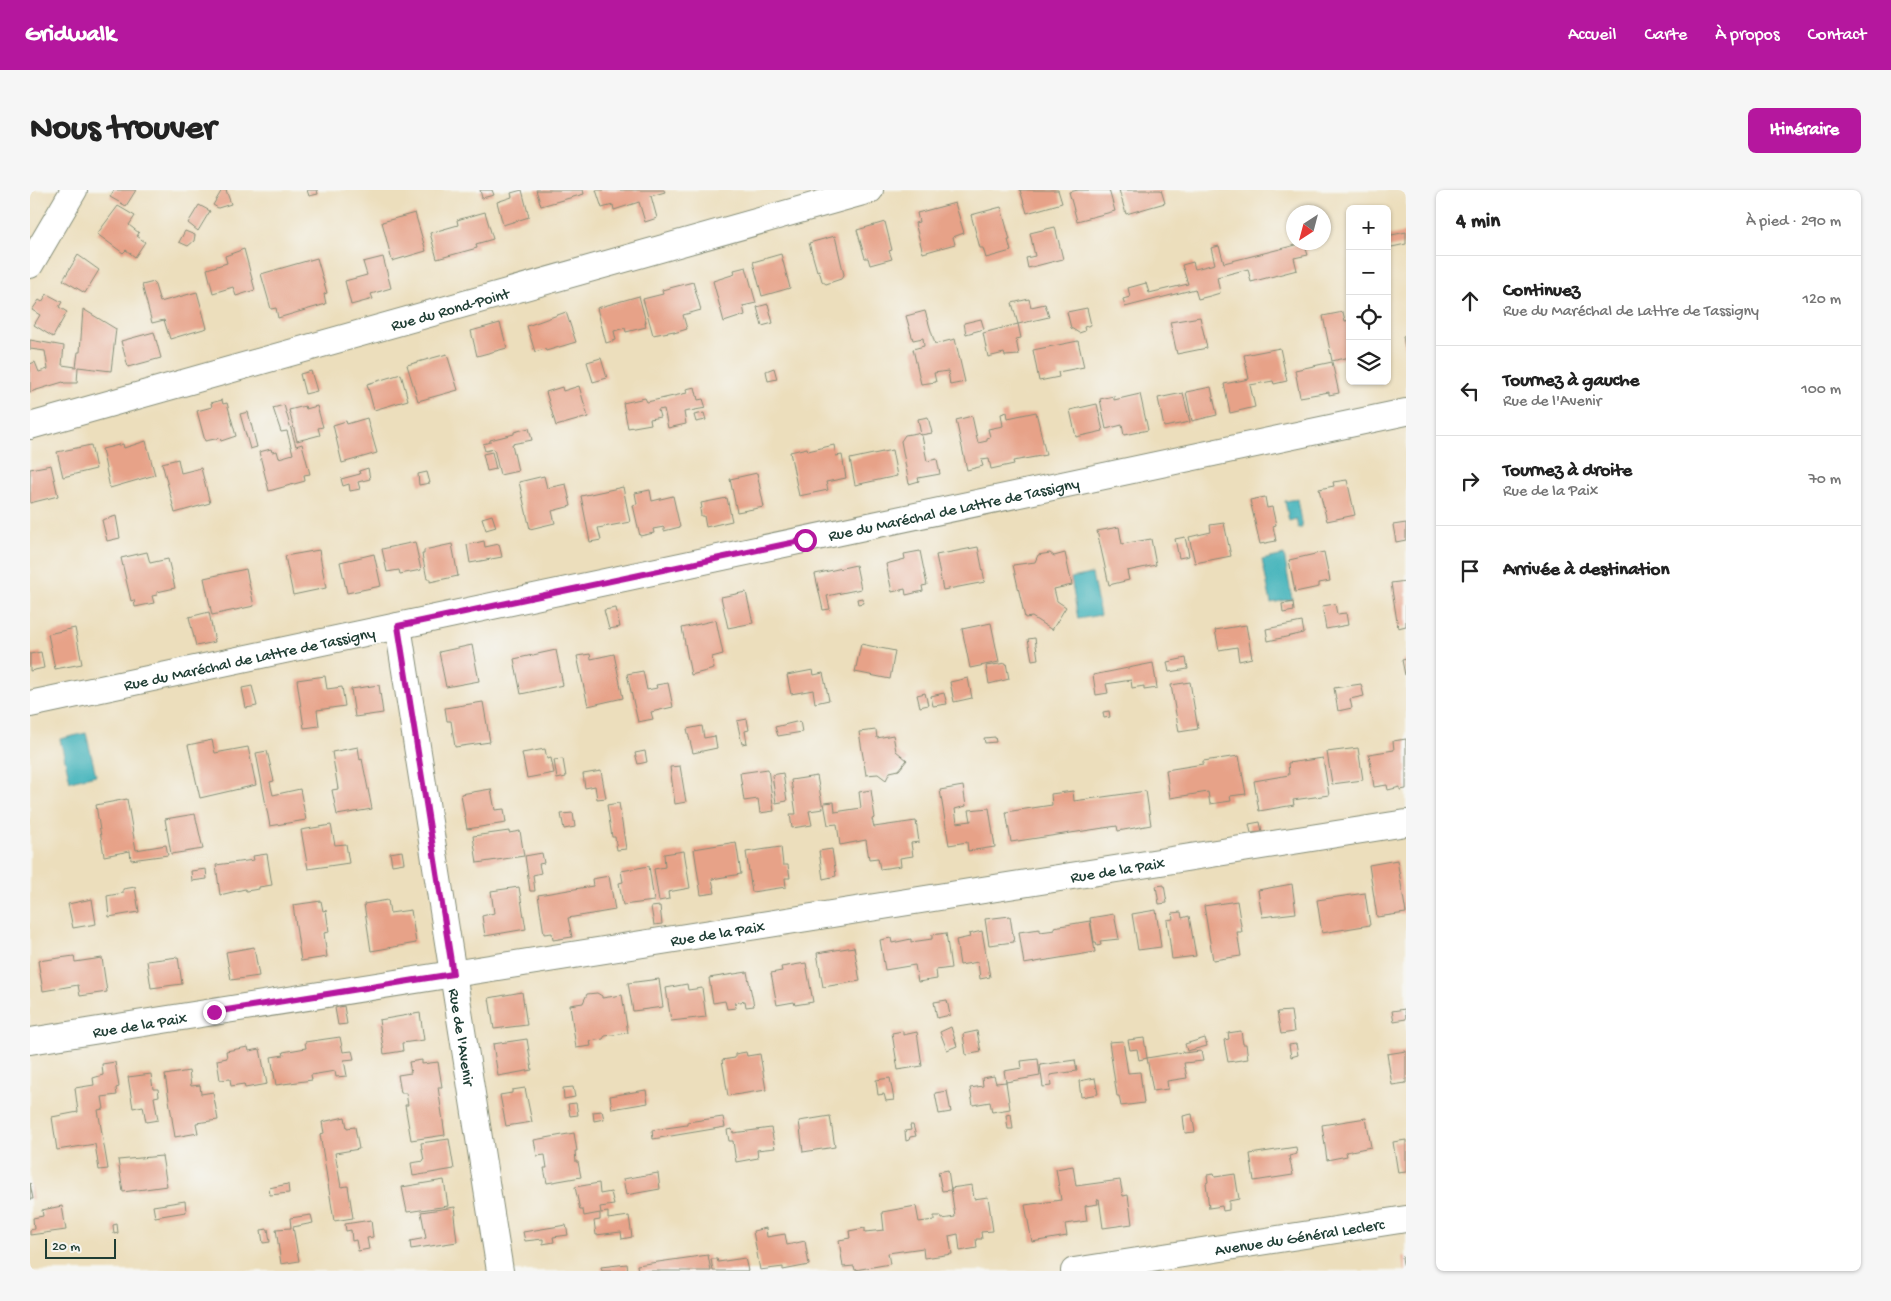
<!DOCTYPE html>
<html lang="fr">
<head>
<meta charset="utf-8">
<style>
	body { margin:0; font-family:"Gochi Hand",sans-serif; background:#f6f6f6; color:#222 }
	.controls { position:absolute; right:15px; top:15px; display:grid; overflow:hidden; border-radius:8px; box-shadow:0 1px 4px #0004 }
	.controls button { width:45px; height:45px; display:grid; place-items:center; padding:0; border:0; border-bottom:1px solid #e0e0e0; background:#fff; color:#222; font:25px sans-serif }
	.compass { position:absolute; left:1256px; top:15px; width:45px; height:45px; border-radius:50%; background:#fff; box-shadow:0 1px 4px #0004; rotate:216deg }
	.scale { position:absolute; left:15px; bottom:12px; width:71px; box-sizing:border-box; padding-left:5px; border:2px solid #1f3d34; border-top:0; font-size:14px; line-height:18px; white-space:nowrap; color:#1f3d34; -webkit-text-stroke:4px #f6f6f2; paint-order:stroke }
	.stop { position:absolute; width:15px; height:15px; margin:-11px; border:4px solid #b5179e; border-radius:50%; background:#fff }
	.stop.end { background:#b5179e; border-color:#fff; box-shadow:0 1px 5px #0008 }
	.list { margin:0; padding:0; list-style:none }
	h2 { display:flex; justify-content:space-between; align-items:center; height:65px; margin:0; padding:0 20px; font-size:21px }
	h2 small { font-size:16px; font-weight:400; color:#767676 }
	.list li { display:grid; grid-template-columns:32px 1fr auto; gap:15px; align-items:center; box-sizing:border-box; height:90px; padding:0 20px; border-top:1px solid #e0e0e0 }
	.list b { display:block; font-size:19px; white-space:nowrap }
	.list p { margin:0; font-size:16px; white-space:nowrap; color:#767676 }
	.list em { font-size:16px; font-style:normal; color:#767676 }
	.icon { flex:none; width:28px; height:28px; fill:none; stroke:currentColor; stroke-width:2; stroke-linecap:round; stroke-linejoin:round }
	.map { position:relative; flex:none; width:1376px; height:1081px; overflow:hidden; border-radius:8px }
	header { display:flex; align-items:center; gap:30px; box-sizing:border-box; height:70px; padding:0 25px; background:#b5179e; color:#fff }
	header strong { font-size:24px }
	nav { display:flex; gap:28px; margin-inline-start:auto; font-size:18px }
	.intro { display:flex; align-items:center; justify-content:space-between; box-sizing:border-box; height:120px; padding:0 30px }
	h1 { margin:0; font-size:35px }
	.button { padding:12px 22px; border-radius:8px; background:#b5179e; color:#fff; font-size:18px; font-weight:700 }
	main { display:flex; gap:30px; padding:0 30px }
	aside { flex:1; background:#fff; border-radius:8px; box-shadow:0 1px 4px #0004 }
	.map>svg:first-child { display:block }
	.water { fill:#41b2ba; stroke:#307877 }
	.building { fill:#e7a288 }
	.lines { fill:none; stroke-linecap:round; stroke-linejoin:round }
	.street-casing { stroke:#868e78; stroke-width:28 }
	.street { stroke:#fff; stroke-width:26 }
	.route { stroke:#b5179e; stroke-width:6 }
	.labels { text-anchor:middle; stroke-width:4; stroke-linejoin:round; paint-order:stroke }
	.street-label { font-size:16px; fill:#1f3d34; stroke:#f6f6f2 }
</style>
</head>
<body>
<header>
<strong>Gridwalk</strong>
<nav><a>Accueil</a><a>Carte</a><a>À propos</a><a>Contact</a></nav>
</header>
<div class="intro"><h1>Nous trouver</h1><a class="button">Itinéraire</a></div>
<main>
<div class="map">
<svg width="1376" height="1081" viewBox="0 0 1376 1081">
	<rect width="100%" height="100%" fill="#f6f6f2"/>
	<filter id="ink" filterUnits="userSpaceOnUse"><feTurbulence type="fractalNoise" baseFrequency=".02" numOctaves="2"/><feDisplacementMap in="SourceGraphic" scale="10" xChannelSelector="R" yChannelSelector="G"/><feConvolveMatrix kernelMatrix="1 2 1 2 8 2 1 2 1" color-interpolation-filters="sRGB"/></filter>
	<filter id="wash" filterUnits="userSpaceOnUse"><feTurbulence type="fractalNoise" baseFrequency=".0096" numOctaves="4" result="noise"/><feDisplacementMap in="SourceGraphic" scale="20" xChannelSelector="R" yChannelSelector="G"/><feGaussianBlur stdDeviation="1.12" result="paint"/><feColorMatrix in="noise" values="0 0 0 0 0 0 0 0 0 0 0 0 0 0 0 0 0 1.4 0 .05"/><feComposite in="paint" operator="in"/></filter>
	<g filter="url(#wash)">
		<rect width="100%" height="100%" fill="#ecdebc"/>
		<!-- water -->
		<g class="water">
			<polygon points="1267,309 1272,338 1268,338 1266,329 1259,331 1255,311"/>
			<polygon points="1254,365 1262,409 1241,413 1232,370"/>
			<polygon points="1062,384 1070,425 1048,429 1041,388"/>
			<polygon points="56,543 66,585 40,591 30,549"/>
		</g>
		<g id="blocks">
			<!-- building -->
			<g class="building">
				<polygon points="84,0 106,0 96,16 80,7"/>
				<polygon points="192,0 196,0 201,14 188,18 183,15"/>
				<polygon points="277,0 287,0 288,4 279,6"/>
				<polygon points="450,0 462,0 464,5 452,8"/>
				<polygon points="492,0 499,27 473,35 467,12 482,7 481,3"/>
				<polygon points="506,0 553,0 554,4 511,16"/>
				<polygon points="566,0 634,0 635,2 621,6 627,28 615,32 609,12 584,20 583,15 572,18"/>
				<polygon points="990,0 1028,0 1032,13 997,23"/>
				<polygon points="1048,0 1079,0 1085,21 1047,31 1039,2"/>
				<polygon points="1089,0 1131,0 1135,13 1096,24"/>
				<polygon points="925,13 934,43 923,47 925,54 893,63 885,33 889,32 887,23"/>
				<polygon points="169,15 180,21 168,41 158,33"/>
				<polygon points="88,16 105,26 99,35 109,43 107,46 115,52 105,67 96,60 93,63 67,44"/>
				<polygon points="971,17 980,50 978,50 981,61 956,68 953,58 950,58 941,25"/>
				<polygon points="455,22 463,49 446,54 447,58 407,69 400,43 428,35 427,30"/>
				<polygon points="385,23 396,61 362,71 352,32"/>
				<polygon points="855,32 862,60 859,61 862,69 840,75 838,68 835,68 827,40"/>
				<polygon points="1025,37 1033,69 998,78 996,68 1005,66 1000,43"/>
				<polygon points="155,41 165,45 164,51 158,56 149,52"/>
				<polygon points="1376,42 1376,54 1357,58 1357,46"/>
				<polygon points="805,46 814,85 811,89 796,94 792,91 789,80 787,81 779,53"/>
				<polygon points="1274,53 1278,65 1264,68 1267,80 1221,92 1218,79 1187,87 1190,103 1180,106 1168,109 1165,99 1095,117 1093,109 1100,107 1098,98 1116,93 1119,103 1158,94 1152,75 1163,72 1165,79 1185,74 1181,58 1189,56 1194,73"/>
				<polygon points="214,59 225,100 206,106 203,97 183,103 177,79 197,73 195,66"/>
				<polygon points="751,64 760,98 732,106 723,72"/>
				<polygon points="48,65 69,80 55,103 33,90"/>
				<polygon points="353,67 361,98 341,104 343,109 321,115 315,91 337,85 333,72"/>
				<polygon points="287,68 297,103 294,104 296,114 248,128 246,118 241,119 231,84"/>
				<polygon points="716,77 726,113 713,116 715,125 694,132 683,91 705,84 704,80"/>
				<polygon points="124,92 130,112 167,102 177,138 140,149 134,130 122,133 112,95"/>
				<polygon points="663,92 671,120 653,125 657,139 644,143 644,141 623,145 613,109 633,104 632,100"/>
				<polygon points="17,104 32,112 29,117 37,122 23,147 4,135 10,125 2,120 9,110 12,112"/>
				<polygon points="609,106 616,132 615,133 616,137 596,142 595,138 584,141 586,150 576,153 567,118"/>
				<polygon points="999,109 1001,117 1015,114 1019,127 988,134 982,113"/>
				<polygon points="738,114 743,133 732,136 727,117"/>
				<polygon points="1057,118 1061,135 1054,137 1055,141 1049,143 1041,138 1037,122"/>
				<polygon points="53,119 86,139 81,181 48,177 47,193 34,193 33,192 0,202 0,174 5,172 9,182 18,179 15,161 0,159 0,150 34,156 32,175 46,177 48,162 50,162"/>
				<polygon points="895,121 905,154 925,149 935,192 920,195 918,181 904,183 906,192 891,194 883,159 894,156 893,148 883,150 876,126"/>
				<polygon points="536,122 546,152 516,161 515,159 505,162 497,136"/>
				<polygon points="1313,122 1315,131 1320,130 1320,167 1302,171 1293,126"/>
				<polygon points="1170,127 1177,158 1147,164 1140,132"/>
				<polygon points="951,129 954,139 936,144 934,133"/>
				<polygon points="470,133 477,158 447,166 441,141"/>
				<polygon points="988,134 991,148 986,149 989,165 975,166 974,163 958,167 953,143"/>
				<polygon points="124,142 131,168 98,177 91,151"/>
				<polygon points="1376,145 1376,158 1375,158 1373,146"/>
				<polygon points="1048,151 1054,177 1028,182 1029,187 1009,191 1003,160"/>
				<polygon points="1250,158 1257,191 1244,194 1243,191 1220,195 1225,217 1200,223 1194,194 1219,189 1214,165"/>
				<polygon points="417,164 428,200 388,211 377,175"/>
				<polygon points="571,168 577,188 563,192 557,172"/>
				<polygon points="1302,172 1309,203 1299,205 1299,202 1270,207 1265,180"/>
				<polygon points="744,178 747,189 738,191 736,181"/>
				<polygon points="281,181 287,201 275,204 270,184"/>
				<polygon points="371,184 378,210 344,220 337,194"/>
				<polygon points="549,196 558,227 526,236 516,202 532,197 533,201"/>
				<polygon points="665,197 668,210 673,209 676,218 654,222 656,234 638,238 634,219 628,220 630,227 620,229 621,234 598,238 593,213 615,208 617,212 657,203 656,199"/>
				<polygon points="1181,197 1187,225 1162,231 1156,202"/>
				<polygon points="1153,203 1160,232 1134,237 1128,208"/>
				<polygon points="1110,204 1118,240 1094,245 1092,235 1076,239 1070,209 1084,206 1084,210"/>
				<polygon points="192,210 193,214 197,213 206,246 191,251 190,248 175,251 167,221 182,217 181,213"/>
				<polygon points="1067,214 1073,241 1046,247 1040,220"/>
				<polygon points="254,215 266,256 272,254 280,284 274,285 275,291 239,301 229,262 241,259 242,262 247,261 249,268 263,264 257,241 251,242 243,218"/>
				<polygon points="275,216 276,219 287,216 293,237 288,238 290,245 267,251 259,220"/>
				<polygon points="218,222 227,257 220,259 210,224"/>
				<polygon points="977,222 978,228 1006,222 1016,265 983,271 984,274 961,279 959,269 951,270 953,276 937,280 926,230 942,226 948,253 957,251 957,248 960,247 958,239 973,236 971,224"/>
				<polygon points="674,223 676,230 666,232 664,225"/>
				<polygon points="898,227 902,243 891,245 888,229"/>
				<polygon points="337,228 347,263 312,273 303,235 316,231 317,234"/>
				<polygon points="499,238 502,250 482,254 488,281 470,285 464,259 455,261 453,254 460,252 460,250 484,244 484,242"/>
				<polygon points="887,243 892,246 897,271 907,269 910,284 888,288 889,291 879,294 871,251 875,245"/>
				<polygon points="116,251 125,285 80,298 72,259 93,254 94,258"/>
				<polygon points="61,255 66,279 33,287 27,262"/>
				<polygon points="804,255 806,266 812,265 816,288 796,292 798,300 769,306 760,262 777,258 778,261"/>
				<polygon points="862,260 867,286 825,295 820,269"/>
				<polygon points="462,262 466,279 457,281 453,264"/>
				<polygon points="148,269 151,283 171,278 180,313 145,323 132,273"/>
				<polygon points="21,275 28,306 0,313 0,279"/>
				<polygon points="338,278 340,289 328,292 330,299 320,301 319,294 313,296 311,289 330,284 329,281"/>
				<polygon points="397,282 400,293 389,295 388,284"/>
				<polygon points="727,283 734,317 707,322 700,289"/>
				<polygon points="514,286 517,298 536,294 541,316 522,321 525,333 500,339 489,292"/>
				<polygon points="1317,290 1325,325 1297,331 1289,299 1304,296 1303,292"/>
				<polygon points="593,297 600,332 568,338 571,350 560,352 551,306"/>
				<polygon points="620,300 622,311 643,306 650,337 634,341 634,337 623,339 624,343 610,346 603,315 607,314 605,303"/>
				<polygon points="1235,307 1237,318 1242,317 1246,335 1243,336 1246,351 1230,354 1220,310"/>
				<polygon points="697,308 702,331 676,337 674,326 671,326 670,319 672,318 671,313"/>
				<polygon points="462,325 466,337 456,340 452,328"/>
				<polygon points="86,326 90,348 77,351 72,330"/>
				<polygon points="1194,333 1201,366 1165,373 1159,347 1181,342 1180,335"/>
				<polygon points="1376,333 1376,350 1366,352 1363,335"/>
				<polygon points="1089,337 1092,354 1121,349 1126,375 1097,381 1099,390 1079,395 1067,341"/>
				<polygon points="1155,347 1159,366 1149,368 1145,349"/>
				<polygon points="454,351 455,357 469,354 472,367 440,373 437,355"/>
				<polygon points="385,352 391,380 370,384 369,380 357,382 352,359"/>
				<polygon points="422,354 428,386 400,392 400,389 397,389 392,364 394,364 394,360"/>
				<polygon points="948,357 955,392 913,400 906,365"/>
				<polygon points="289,360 296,398 263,405 255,366"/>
				<polygon points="890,361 897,395 892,396 893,401 876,405 875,399 862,402 856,374 875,369 874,364"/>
				<polygon points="117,362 120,373 138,369 145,398 127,402 127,405 122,406 124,413 105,417 104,410 101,411 91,368"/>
				<polygon points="1294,362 1300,391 1289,393 1289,397 1265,402 1259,370"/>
				<polygon points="1020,363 1024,366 1035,363 1042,395 1024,399 1027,411 1036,417 1022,440 1002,427 995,428 983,375 1005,372 1008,365"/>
				<polygon points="344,364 351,396 317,403 310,372"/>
				<polygon points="826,375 831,399 797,406 800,419 793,420 785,384"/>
				<polygon points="216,379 224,416 182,425 174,388"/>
				<polygon points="1376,391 1376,436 1368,438 1361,393"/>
				<polygon points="716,402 723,433 698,438 691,407"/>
				<polygon points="832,408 833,413 828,414 827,409"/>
				<polygon points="1263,412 1264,421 1253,423 1252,414"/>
				<polygon points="1305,414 1307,424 1316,423 1318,435 1296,439 1292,416"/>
				<polygon points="586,418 590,437 579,439 574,420"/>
				<polygon points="179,422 185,452 166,456 159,427"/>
				<polygon points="686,430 693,464 682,467 684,479 661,485 652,438"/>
				<polygon points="1272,432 1274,443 1238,451 1236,439"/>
				<polygon points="961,433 969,472 940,478 932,439"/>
				<polygon points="1216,435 1222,468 1209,471 1207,457 1189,460 1185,440"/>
				<polygon points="45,438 52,474 25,479 18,444"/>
				<polygon points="1005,448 1008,469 1002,470 998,449"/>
				<polygon points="831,454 865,461 860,489 825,482"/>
				<polygon points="442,455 449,491 416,497 409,462"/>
				<polygon points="526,460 533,495 491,504 484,469"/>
				<polygon points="11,462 14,478 0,481 0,464"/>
				<polygon points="560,464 561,469 584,464 593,508 558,516 547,466"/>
				<polygon points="1156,468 1158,479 1139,482 1137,472"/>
				<polygon points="1376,469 1376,485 1375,485 1372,470"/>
				<polygon points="976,473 979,489 959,494 956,476"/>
				<polygon points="1123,473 1127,498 1114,500 1114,496 1102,498 1101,490 1076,494 1078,503 1066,505 1063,485"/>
				<polygon points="783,480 784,485 793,483 799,510 785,513 783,500 761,504 757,485"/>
				<polygon points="613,481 617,500 627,498 626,495 638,493 643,517 621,522 623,529 608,532 597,484"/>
				<polygon points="295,486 297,499 312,497 315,516 287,520 289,536 274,538 267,490"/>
				<polygon points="938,488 942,508 924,512 920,492"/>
				<polygon points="1160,492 1168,539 1149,542 1141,495"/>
				<polygon points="1331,494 1334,506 1320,509 1322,518 1308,521 1304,498"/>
				<polygon points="349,495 353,523 325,527 321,499"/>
				<polygon points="222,496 227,516 216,518 212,498"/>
				<polygon points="895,503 898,515 890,517 887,505"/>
				<polygon points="914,503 917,514 903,516 901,506"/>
				<polygon points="453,512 460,552 425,557 421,531 417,531 415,518"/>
				<polygon points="1079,521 1080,527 1074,528 1073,522"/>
				<polygon points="717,529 719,540 715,541 717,553 712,554 707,531"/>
				<polygon points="770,531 772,542 748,546 745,537"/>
				<polygon points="672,536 674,548 685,546 687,558 663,563 657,539"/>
				<polygon points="846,540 847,548 863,545 866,561 877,570 869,580 860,582 856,590 848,584 836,585 829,542"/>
				<polygon points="965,547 966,552 955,553 954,548"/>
				<polygon points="1376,549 1376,599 1370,600 1370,597 1358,600 1357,595 1344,597 1339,564 1364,560 1363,551"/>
				<polygon points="182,550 185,563 218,557 226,595 170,608 158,555"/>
				<polygon points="328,557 330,570 332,569 342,619 307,625 302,600 308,599 302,562"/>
				<polygon points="1328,558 1333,590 1302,594 1297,562"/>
				<polygon points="515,559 517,569 521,568 524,583 497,588 492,563"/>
				<polygon points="237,561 244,591 240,592 243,605 270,599 276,630 240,636 226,563"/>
				<polygon points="615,561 617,572 608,574 605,563"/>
				<polygon points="1209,566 1216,604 1200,606 1201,611 1180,614 1178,602 1140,608 1136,580 1173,574 1173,571"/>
				<polygon points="1293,568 1299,605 1263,610 1264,615 1229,621 1224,591 1259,585 1258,573"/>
				<polygon points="533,569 536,587 527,589 524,570"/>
				<polygon points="650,576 656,612 645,614 640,577"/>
				<polygon points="738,579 744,621 730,623 728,609 714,611 710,583"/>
				<polygon points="571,581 576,608 567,609 565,596 555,598 553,584"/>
				<polygon points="753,583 757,611 746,613 742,585"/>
				<polygon points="787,586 793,619 779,621 782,635 762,638 760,624 766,624 761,590"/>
				<polygon points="933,596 936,616 925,619 927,633 941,631 939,620 959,618 965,657 938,661 937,652 919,655 910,600"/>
				<polygon points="461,599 465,620 474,619 476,633 437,639 431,604"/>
				<polygon points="841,600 845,628 842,629 844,637 886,631 889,652 881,653 883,666 870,668 871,676 850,679 848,668 839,669 836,650 810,655 807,634 798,635 794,613 804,612 805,622 831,618 829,602"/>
				<polygon points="1043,601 1044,611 1116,601 1121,635 1088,641 1087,636 981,652 976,622 1022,615 1021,604"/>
				<polygon points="97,609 106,660 136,655 138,665 101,670 100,661 74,666 66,615"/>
				<polygon points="589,613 596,659 587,660 585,647 582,647 577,615"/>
				<polygon points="543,623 545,637 534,639 531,624"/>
				<polygon points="165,624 173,659 141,664 135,629"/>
				<polygon points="1230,632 1232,642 1221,643 1219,634"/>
				<polygon points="301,635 305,655 316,654 319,673 278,679 271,640"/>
				<polygon points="479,641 479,643 490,641 494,666 447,673 443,646"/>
				<polygon points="706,652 711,684 682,689 685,703 671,705 664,659"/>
				<polygon points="751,657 753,675 758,675 760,688 755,688 756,697 722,702 716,662"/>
				<polygon points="802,659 806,686 793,689 789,661"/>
				<polygon points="372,661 374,673 362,675 360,663"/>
				<polygon points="654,661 660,698 638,702 639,709 629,711 624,679 635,677 634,664"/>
				<polygon points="512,663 514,673 509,674 511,683 503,685 505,701 500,701 495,666"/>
				<polygon points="237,664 242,695 229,697 229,699 216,701 215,699 190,705 186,675 224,670 223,666"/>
				<polygon points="1367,670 1376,723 1347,727 1339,675"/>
				<polygon points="619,676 624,711 593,715 589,693 593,692 591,681"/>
				<polygon points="176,679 177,689 162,691 161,681"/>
				<polygon points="579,686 585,720 538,728 542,747 523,750 522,743 514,744 508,705 563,696 562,689"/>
				<polygon points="1262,694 1266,723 1232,727 1228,700"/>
				<polygon points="1134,695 1137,713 1129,714 1126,696"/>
				<polygon points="105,697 109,722 79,727 77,706 93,703 93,699"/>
				<polygon points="489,697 496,739 455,746 452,726 464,723 461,701"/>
				<polygon points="1335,703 1340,735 1292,743 1287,710"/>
				<polygon points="62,709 66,734 43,738 38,714"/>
				<polygon points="358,710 360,723 381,720 386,753 341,761 334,714"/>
				<polygon points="291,711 293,721 296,720 299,742 294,743 297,767 271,771 263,715"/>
				<polygon points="1207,711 1212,742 1207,742 1211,766 1183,770 1174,716"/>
				<polygon points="630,716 632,734 624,735 621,717"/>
				<polygon points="1126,720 1131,757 1108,760 1102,724"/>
				<polygon points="1151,722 1152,728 1159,726 1166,766 1142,769 1137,730 1143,729 1142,723"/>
				<polygon points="1084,724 1089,749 1070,751 1071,755 1067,756 1066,752 1064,752 1060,728"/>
				<polygon points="980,726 984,752 959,755 955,729"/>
				<polygon points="1060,731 1065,762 994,774 989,742 1010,739 1010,742 1025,740 1024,737"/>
				<polygon points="952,741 960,787 950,789 948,772 930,775 926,750 940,747 939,744"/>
				<polygon points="916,743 921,778 906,780 907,789 888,792 885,775 855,780 850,750 861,748 862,753 881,749 881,752 902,749 902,745"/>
				<polygon points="224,757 229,786 201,790 196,762"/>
				<polygon points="824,757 830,791 793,797 787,763"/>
				<polygon points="44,766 45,772 72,768 77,802 50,806 48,795 13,801 8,771"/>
				<polygon points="148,767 152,794 121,798 117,771"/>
				<polygon points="776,773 783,812 765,815 764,812 747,815 741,783 752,781 751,777"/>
				<polygon points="717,782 724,816 716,817 715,811 705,813 706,818 697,819 695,811 683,813 679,788"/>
				<polygon points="629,789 633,817 603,821 598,793"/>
				<polygon points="657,794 658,800 672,798 676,827 641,831 636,798"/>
				<polygon points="492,802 497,835 464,839 459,808"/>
				<polygon points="567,803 572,806 572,808 592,805 598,843 575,846 573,849 560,851 561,856 546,858 540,815 553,813 557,804"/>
				<polygon points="917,810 920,825 907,828 904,812"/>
				<polygon points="314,816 317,834 308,835 305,818"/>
				<polygon points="1375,819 1376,829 1364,831 1362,821"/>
				<polygon points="1261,821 1264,842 1251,844 1247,822"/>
				<polygon points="390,823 394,850 372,853 373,861 354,864 349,830"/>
				<polygon points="921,837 927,856 917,860 910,842"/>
				<polygon points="873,841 873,845 887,842 892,876 868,880 862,843"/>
				<polygon points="947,841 951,862 936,865 933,844"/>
				<polygon points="1211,841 1213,854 1216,854 1218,869 1198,872 1194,850 1199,849 1198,843"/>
				<polygon points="310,847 313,862 322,861 324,869 314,870 317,886 306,887 305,881 281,885 282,890 246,895 241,867 254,865 253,862 276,858 275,852"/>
				<polygon points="1114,848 1117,868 1109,870 1107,859 1100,860 1098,850"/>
				<polygon points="1175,848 1177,856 1157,861 1155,854"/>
				<polygon points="497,849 502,880 468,886 463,854"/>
				<polygon points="1093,851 1098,883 1110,882 1114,913 1091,916 1089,906 1087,906 1079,852"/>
				<polygon points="1266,854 1268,865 1261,867 1259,855"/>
				<polygon points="218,857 219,861 230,859 237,894 215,898 214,894 201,896 200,889 190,890 187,870 197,868 196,861"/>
				<polygon points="1171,861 1173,871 1154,873 1157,888 1137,891 1138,899 1123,901 1117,868 1153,862 1153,863"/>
				<polygon points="1376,861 1376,893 1362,895 1357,864"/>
				<polygon points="716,862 717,866 730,864 736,900 698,906 692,870 705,868 705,864"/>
				<polygon points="1008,869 1010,886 976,892 974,881 992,878 991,871"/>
				<polygon points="392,870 392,874 408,872 412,897 408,897 415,945 381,950 375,915 378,915 376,903 371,903 368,885 381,883 379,872"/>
				<polygon points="1045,870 1047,881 1020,885 1021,896 1013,897 1010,875"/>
				<polygon points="85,872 89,897 86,898 87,905 72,907 74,919 68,920 78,979 69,980 65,954 27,960 22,927 48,922 45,898 64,895 63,888 73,885 72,874"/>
				<polygon points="159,881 161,896 170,895 171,904 183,902 188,930 166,933 168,943 145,947 135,885"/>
				<polygon points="121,884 123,899 128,899 129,906 124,907 128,930 116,932 113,916 103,918 98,887"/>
				<polygon points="964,886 966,893 976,892 980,919 962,922 960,912 943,915 940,898 953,896 952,888"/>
				<polygon points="860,888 864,910 856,911 854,904 848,905 846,890"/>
				<polygon points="1065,888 1068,904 1051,907 1049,891"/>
				<polygon points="543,897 545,907 534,909 533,898"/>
				<polygon points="495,898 502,932 476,936 470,905 482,903 482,900"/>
				<polygon points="616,900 618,913 582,919 580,906"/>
				<polygon points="917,901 921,922 909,924 905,903"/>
				<polygon points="546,913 548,925 540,926 538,914"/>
				<polygon points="572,921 574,929 564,931 563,922"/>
				<polygon points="981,924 983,939 978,939 976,925"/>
				<polygon points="1162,924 1165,942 1155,943 1153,926"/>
				<polygon points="800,926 805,957 773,962 769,931"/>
				<polygon points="315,927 317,938 325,937 329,959 305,963 311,997 318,996 323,1028 304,1031 290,944 294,943 292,932"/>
				<polygon points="693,927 695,937 623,949 622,940 657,935 657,932"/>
				<polygon points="1336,928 1341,957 1316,962 1317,966 1297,970 1292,935"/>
				<polygon points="880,935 883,935 886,946 880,947 879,950 876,951 875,941 881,940"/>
				<polygon points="741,938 745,958 727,960 728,968 706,972 703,951 699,951 697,940 702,939 703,943"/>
				<polygon points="544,943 547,961 545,961 546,972 548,972 551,987 517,993 514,978 517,978 515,965 507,966 504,950"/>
				<polygon points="419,949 424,979 383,986 381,973 394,971 391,953"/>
				<polygon points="1376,950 1376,982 1368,983 1363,952"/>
				<polygon points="1266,957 1267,964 1259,966 1263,985 1224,991 1220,964"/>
				<polygon points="132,966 137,996 93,1002 88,970"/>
				<polygon points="1043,976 1046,996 1090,990 1093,1006 1098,1005 1102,1034 1073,1038 1069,1009 1067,1010 1068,1014 1055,1016 1057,1031 1035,1034 1037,1046 1002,1052 995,1015 1031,1010 1026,979"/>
				<polygon points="918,980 921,1000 912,1001 908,982"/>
				<polygon points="628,983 630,999 596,1005 593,989"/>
				<polygon points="1184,984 1185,987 1205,984 1209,1009 1199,1011 1199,1020 1193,1021 1192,1016 1179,1018 1176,993 1178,992 1177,985"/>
				<polygon points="414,990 418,1016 377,1022 372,997"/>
				<polygon points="0,993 3,1009 0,1009"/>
				<polygon points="569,993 570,1004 581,1002 584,1015 570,1017 571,1023 578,1022 578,1029 599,1026 602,1047 592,1049 591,1042 566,1045 564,1031 570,1030 570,1023 554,1026 553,1020 550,1020 545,997"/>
				<polygon points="258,994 259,1003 240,1005 239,998"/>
				<polygon points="942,995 944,1009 958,1007 963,1041 951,1042 952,1049 946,1049 947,1058 930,1061 928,1044 919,1046 922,1064 894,1068 893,1058 858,1063 860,1074 825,1080 824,1076 813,1077 809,1050 820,1048 819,1041 835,1038 835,1042 854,1040 852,1022 886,1016 889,1032 904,1030 904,1026 911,1026 912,1029 925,1027 921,998"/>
				<polygon points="155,1011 156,1022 125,1027 123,1016"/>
				<polygon points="32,1016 36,1040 0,1045 0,1040 4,1039 3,1028 13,1026 12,1020"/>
				<polygon points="425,1017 426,1025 424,1025 427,1052 381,1059 380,1051 396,1048 391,1022"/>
				<polygon points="281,1025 283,1033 263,1037 269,1071 251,1074 246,1039 261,1038 260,1028"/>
				<polygon points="341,1030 343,1047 337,1048 339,1059 328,1061 326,1050 322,1051 321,1040 316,1041 315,1034"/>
				<polygon points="87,1034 88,1043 84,1044 83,1035"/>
				<polygon points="536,1035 538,1045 523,1047 524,1052 513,1054 513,1049 495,1051 493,1042"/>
				<polygon points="736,1038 737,1047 755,1044 757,1055 775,1051 779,1075 753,1080 753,1077 730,1080 723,1041"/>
				<polygon points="238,1039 240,1052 233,1053 231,1040"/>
				<polygon points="678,1065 681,1081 608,1081 607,1075"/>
				<polygon points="1376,1066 1376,1081 1374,1081 1372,1067"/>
				<polygon points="715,1068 718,1081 683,1081 681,1069 687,1069 688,1072"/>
				<polygon points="597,1074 598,1081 572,1081 571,1077"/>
			</g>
		</g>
	</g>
	<g filter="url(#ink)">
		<use href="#blocks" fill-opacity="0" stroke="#868e78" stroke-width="1"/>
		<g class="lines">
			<!-- street casing -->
			<g class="street-casing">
				<g id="street">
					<polyline points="0,75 44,0"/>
					<path id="s1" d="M 0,236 L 840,0"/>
					<path id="s2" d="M 368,436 L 470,1081"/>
					<path id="s3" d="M 0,514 L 1376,222"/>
					<path id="s4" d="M 0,851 L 1376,633"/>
					<path id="s5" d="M 1044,1081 L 1376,1029"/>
				</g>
			</g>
			<!-- street -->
			<use href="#street" class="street"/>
		</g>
	</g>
	<g class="lines" filter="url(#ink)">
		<!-- route -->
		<polyline class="route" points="184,822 423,784 368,436 775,350"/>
	</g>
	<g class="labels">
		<!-- street labels -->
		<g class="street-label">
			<text dy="6" stroke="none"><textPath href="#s1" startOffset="436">Rue du Rond-Point</textPath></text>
			<text dy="6" stroke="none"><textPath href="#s3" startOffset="944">Rue du Maréchal de Lattre de Tassigny</textPath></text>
			<text dy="6" stroke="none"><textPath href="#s3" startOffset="224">Rue du Maréchal de Lattre de Tassigny</textPath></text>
			<text dy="6" stroke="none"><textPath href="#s4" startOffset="1101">Rue de la Paix</textPath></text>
			<text dy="6" stroke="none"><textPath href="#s4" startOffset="696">Rue de la Paix</textPath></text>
			<text dy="6" stroke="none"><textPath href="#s4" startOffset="111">Rue de la Paix</textPath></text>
			<text dy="6" stroke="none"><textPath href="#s2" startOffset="416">Rue de l'Avenir</textPath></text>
			<text dy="6" stroke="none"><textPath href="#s5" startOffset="228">Avenue du Général Leclerc</textPath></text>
		</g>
	</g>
</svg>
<div class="controls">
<button>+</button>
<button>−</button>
<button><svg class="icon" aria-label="locate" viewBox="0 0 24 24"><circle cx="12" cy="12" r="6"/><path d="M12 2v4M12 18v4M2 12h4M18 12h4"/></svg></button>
<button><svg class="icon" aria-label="layers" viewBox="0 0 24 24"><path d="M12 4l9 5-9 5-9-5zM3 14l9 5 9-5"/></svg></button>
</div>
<svg class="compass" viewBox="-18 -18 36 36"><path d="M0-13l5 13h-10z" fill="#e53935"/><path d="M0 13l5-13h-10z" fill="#767676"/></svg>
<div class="scale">20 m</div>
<div class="stop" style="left:775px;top:350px"></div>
<div class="stop end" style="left:184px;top:822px"></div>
</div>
<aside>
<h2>4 min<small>À pied · 290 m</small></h2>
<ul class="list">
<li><svg class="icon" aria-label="ahead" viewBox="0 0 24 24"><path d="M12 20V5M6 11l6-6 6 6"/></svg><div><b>Continuez</b><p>Rue du Maréchal de Lattre de Tassigny</p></div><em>120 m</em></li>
<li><svg class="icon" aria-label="left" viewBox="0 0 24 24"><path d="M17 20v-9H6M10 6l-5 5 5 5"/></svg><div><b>Tournez à gauche</b><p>Rue de l'Avenir</p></div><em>100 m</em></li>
<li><svg class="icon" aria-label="right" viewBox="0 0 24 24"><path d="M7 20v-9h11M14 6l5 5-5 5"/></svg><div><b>Tournez à droite</b><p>Rue de la Paix</p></div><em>70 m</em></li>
<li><svg class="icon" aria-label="arrive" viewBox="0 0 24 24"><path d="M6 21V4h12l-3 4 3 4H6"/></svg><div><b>Arrivée à destination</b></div></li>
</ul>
</aside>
</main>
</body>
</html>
